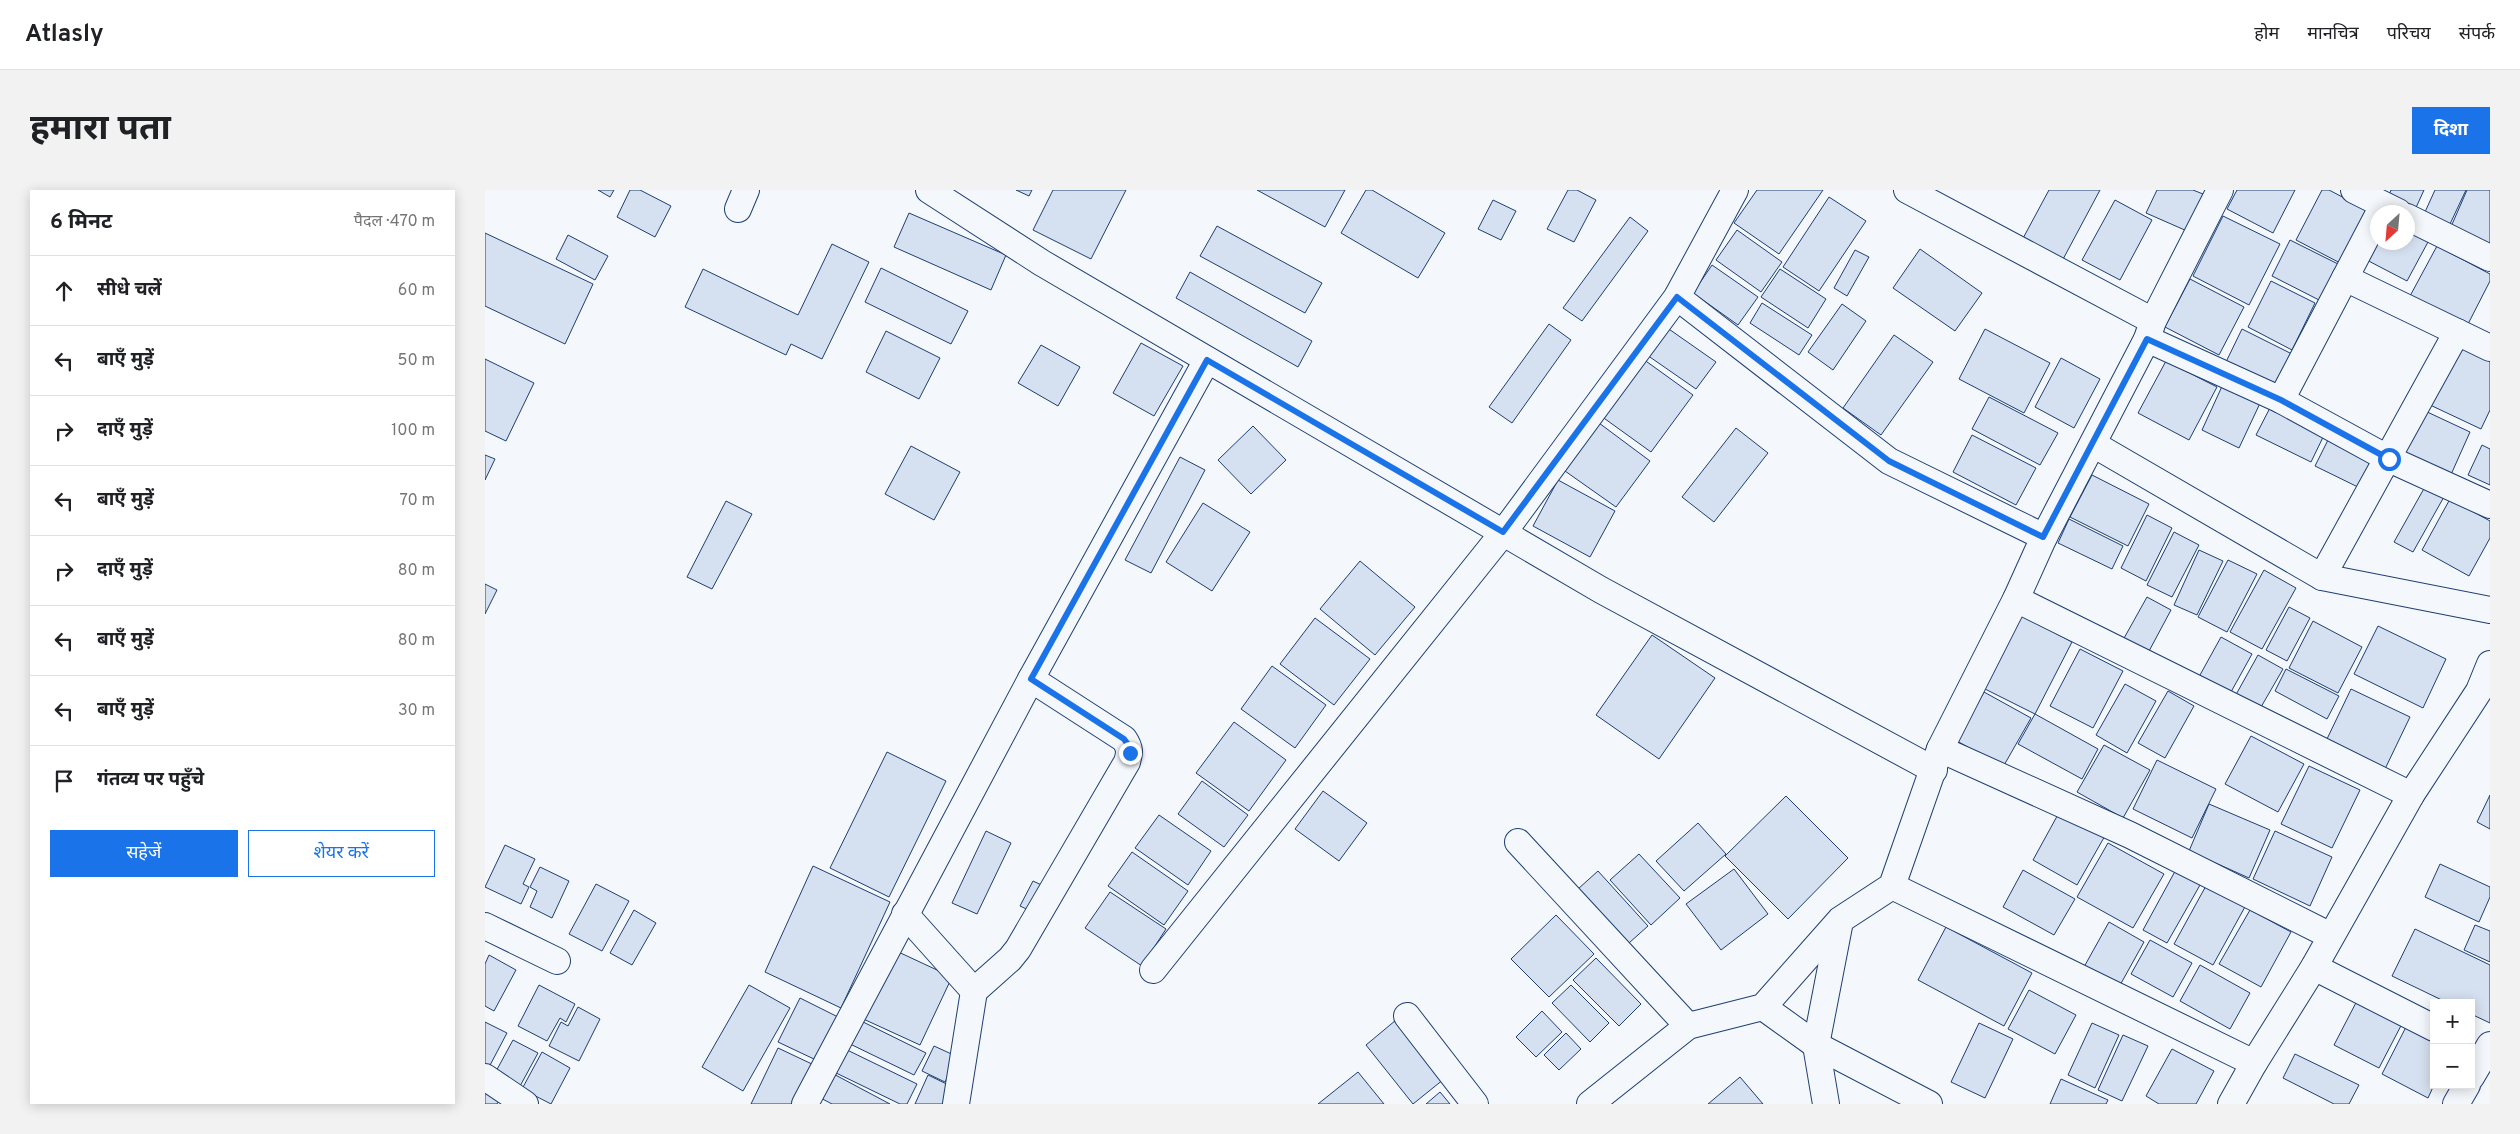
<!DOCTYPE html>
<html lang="hi">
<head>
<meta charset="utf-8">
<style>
	body { margin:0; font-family:Overpass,"Noto Sans Devanagari",sans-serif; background:#f2f2f2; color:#202124 }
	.controls { position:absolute; right:15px; bottom:15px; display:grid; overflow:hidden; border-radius:0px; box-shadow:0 2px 12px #0003 }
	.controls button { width:45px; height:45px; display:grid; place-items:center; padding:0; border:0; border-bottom:1px solid #e0e0e0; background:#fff; color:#202124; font:25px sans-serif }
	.compass { position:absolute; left:1885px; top:15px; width:45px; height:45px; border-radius:50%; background:#fff; box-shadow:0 2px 12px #0003; rotate:206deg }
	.stop { position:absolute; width:15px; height:15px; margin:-11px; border:4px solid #1a73e8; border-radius:50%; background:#fff }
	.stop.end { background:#1a73e8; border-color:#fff; box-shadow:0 1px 5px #0008 }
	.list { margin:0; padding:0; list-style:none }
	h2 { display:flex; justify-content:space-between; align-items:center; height:65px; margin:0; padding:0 20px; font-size:21px }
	h2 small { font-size:16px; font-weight:400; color:#757577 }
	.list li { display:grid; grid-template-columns:32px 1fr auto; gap:15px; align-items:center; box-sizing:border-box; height:70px; padding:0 20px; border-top:1px solid #e0e0e0 }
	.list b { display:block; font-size:19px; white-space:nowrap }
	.list em { font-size:16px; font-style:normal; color:#757577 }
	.actions { display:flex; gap:10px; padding:15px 20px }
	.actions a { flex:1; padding:11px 0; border:1px solid #1a73e8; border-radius:0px; text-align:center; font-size:18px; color:#1a73e8 }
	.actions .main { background:#1a73e8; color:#fff }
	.icon { flex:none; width:28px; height:28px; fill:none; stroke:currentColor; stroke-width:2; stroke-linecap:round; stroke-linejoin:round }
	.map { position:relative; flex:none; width:2005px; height:914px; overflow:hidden; border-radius:0px }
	header { display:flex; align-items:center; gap:30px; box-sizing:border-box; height:70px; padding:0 25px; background:#fff; border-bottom:1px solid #e0e0e0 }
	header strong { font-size:24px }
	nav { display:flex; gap:28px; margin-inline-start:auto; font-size:18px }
	.intro { display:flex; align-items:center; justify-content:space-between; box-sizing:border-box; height:120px; padding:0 30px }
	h1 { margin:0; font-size:35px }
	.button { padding:12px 22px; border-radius:0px; background:#1a73e8; color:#fff; font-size:18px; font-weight:700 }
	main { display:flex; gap:30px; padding:0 30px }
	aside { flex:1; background:#fff; border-radius:0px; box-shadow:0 2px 12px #0003 }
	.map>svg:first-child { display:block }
	.building { fill:#d5e0f0; stroke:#1d3f73 }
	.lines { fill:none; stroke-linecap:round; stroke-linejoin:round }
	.street-casing { stroke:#1d3f73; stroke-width:28 }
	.street { stroke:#f4f7fb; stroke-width:26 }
	.route { stroke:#1a73e8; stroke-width:6 }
</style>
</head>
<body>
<header>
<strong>Atlasly</strong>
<nav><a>होम</a><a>मानचित्र</a><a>परिचय</a><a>संपर्क</a></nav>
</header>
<div class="intro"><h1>हमारा पता</h1><a class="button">दिशा</a></div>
<main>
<aside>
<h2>6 मिनट<small>पैदल · 470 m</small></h2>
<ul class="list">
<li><svg class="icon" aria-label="ahead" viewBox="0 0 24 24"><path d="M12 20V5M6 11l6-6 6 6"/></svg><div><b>सीधे चलें</b></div><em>60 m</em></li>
<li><svg class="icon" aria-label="left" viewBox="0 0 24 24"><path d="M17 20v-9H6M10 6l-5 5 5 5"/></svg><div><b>बाएँ मुड़ें</b></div><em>50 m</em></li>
<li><svg class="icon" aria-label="right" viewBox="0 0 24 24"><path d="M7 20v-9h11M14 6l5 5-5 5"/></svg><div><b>दाएँ मुड़ें</b></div><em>100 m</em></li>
<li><svg class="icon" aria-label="left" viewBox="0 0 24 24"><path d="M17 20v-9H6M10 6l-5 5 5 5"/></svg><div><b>बाएँ मुड़ें</b></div><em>70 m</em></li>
<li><svg class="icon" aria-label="right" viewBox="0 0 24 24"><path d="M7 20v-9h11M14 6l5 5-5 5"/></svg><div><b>दाएँ मुड़ें</b></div><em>80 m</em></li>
<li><svg class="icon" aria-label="left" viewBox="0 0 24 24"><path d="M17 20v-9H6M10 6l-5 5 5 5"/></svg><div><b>बाएँ मुड़ें</b></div><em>80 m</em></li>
<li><svg class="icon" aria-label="left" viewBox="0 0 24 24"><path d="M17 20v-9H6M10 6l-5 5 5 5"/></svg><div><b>बाएँ मुड़ें</b></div><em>30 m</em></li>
<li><svg class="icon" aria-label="arrive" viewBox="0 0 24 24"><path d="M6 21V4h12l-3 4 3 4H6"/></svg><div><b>गंतव्य पर पहुँचे</b></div></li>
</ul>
<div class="actions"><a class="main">सहेजें</a><a>शेयर करें</a></div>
</aside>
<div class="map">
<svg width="2005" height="914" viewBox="0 0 2005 914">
	<rect width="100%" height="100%" fill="#f4f7fb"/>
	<!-- building -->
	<g class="building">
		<polygon points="113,0 129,0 125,7"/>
		<polygon points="145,0 155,0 186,16 170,47 132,27"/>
		<polygon points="531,0 547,0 544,6"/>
		<polygon points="568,0 641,0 606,69 548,40"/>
		<polygon points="772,0 860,0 840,37"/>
		<polygon points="881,0 887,0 960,43 933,88 856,43"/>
		<polygon points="1083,0 1092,0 1111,10 1089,52 1062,39"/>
		<polygon points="1272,0 1338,0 1294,64 1249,33"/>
		<polygon points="1564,0 1615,0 1576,73 1536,52"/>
		<polygon points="1672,0 1708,0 1718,4 1702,41 1661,23"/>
		<polygon points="1752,0 1810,0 1788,43 1742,19"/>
		<polygon points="1837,0 1844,0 1886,22 1859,75 1811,50"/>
		<polygon points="1906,0 1939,0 1929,22 1902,10"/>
		<polygon points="1950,0 1981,0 1965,34 1940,22"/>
		<polygon points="1982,0 2005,0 2005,57 1965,39"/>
		<polygon points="1344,7 1381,31 1334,101 1298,77"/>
		<polygon points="1008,10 1031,21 1016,50 993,39"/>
		<polygon points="1630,10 1667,30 1635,90 1597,70"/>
		<polygon points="424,23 521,65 506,100 409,57"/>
		<polygon points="1738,26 1795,54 1764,115 1708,86"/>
		<polygon points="1145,27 1163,41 1097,131 1078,118"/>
		<polygon points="732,36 837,93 820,123 715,66"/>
		<polygon points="1252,40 1297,72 1276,102 1231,70"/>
		<polygon points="1922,41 1943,52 1922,91 1876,67 1892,52 1922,52"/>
		<polygon points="0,43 108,94 80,154 0,116"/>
		<polygon points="83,45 123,66 110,90 71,69"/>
		<polygon points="1805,50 1853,74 1834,110 1787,86"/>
		<polygon points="347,54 384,72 337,169 306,154 301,165 200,117 218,79 313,125"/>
		<polygon points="1952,56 2005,84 2005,91 1982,136 1925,106"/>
		<polygon points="1435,59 1497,103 1470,141 1408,98"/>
		<polygon points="1370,60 1384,67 1362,106 1349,98"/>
		<polygon points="1227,75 1273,107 1253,135 1208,103"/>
		<polygon points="396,78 483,121 466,154 380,112"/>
		<polygon points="1295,79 1341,109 1323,138 1276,107"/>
		<polygon points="705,82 827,151 813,177 691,108"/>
		<polygon points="1705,89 1759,117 1734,165 1680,137"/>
		<polygon points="1786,91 1830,113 1807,160 1763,137"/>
		<polygon points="1277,113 1327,145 1314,165 1265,133"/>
		<polygon points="1357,114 1381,131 1348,180 1323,162"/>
		<polygon points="1064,134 1086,150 1027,233 1004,217"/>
		<polygon points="1181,137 1231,172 1211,199 1162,165"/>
		<polygon points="1500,139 1565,173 1539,223 1474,189"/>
		<polygon points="1757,139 1807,164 1789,199 1740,174"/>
		<polygon points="401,141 455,168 434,209 381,182"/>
		<polygon points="1409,145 1448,172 1396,245 1358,218"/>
		<polygon points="656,153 698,176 669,226 628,203"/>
		<polygon points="556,155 595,177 573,216 533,193"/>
		<polygon points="1971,155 2005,171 2005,220 1996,239 1943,214"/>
		<polygon points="1576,168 1615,189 1589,238 1550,217"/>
		<polygon points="0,169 49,193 21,251 0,241"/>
		<polygon points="1158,169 1208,205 1166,262 1116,226"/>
		<polygon points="1681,171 1732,197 1704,250 1653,223"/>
		<polygon points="1739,192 1777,209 1754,258 1717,240"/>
		<polygon points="1504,207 1573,243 1555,275 1487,239"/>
		<polygon points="1788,212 1842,239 1826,272 1771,245"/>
		<polygon points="1938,220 1985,242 1964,289 1916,267"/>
		<polygon points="1114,233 1165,271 1131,317 1080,281"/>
		<polygon points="768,236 801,270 766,304 733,270"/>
		<polygon points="1251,238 1283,263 1229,332 1197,307"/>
		<polygon points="1846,244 1895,268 1879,300 1830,276"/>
		<polygon points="1487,245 1551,278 1531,315 1468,282"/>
		<polygon points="1997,255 2005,259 2005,295 1983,285"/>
		<polygon points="426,256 475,282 449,330 400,304"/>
		<polygon points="0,265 10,269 0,290"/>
		<polygon points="695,267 720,280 666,383 640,370"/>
		<polygon points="1607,285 1664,314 1643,356 1585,327"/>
		<polygon points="1073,290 1130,321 1105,367 1048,336"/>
		<polygon points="1941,295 1960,305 1928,362 1909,352"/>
		<polygon points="1965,309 2005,331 2005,348 1984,386 1937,360"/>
		<polygon points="241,311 267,324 227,399 202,387"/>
		<polygon points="718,313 765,342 727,401 681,372"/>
		<polygon points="1662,325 1687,338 1661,391 1636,378"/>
		<polygon points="1584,329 1638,356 1627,379 1573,353"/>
		<polygon points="1689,342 1714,355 1687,407 1662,395"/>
		<polygon points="1714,360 1738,371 1712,425 1689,415"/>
		<polygon points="1743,370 1772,384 1742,442 1713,427"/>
		<polygon points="875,371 930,417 890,465 835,419"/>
		<polygon points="1779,380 1811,398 1777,459 1745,442"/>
		<polygon points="0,394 12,400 0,424"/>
		<polygon points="1662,407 1686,420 1663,463 1638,450"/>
		<polygon points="1804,417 1825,428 1802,471 1781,460"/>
		<polygon points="1534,424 1587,452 1550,524 1496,497"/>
		<polygon points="830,428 885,469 849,515 795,474"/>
		<polygon points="1828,431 1877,457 1853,503 1804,478"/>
		<polygon points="1893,436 1961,469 1938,518 1869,484"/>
		<polygon points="1167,445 1230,488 1174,569 1111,525"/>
		<polygon points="1736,447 1767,464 1741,511 1710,494"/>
		<polygon points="1595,459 1638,481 1608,538 1565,516"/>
		<polygon points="1773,465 1798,479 1772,524 1748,510"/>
		<polygon points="787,476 841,515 810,558 756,519"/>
		<polygon points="1801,479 1854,506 1842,529 1790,501"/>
		<polygon points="1640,494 1671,511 1642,563 1611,545"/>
		<polygon points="1866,499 1925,527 1900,579 1841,551"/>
		<polygon points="1683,501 1709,516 1680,568 1653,553"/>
		<polygon points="1499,502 1546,528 1518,577 1472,551"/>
		<polygon points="1550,524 1613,559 1597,589 1533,554"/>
		<polygon points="749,532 801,570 764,621 711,583"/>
		<polygon points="1766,546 1819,574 1793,622 1740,594"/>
		<polygon points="1619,555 1665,580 1638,628 1592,602"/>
		<polygon points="402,562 461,591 404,707 345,678"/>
		<polygon points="1672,570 1731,599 1707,648 1648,619"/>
		<polygon points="1824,576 1875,600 1847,658 1796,634"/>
		<polygon points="717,591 763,625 739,657 693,624"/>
		<polygon points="838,601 882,633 854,671 810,639"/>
		<polygon points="2005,605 2005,639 1992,632"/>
		<polygon points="1301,606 1363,668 1303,729 1240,666"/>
		<polygon points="1724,614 1785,640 1764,688 1704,661"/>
		<polygon points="1576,619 1621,644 1592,695 1548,670"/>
		<polygon points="674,625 726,661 703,695 650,658"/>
		<polygon points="1213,633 1241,664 1199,701 1171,671"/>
		<polygon points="501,641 526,653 492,724 467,713"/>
		<polygon points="1790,641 1847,667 1825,716 1768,689"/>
		<polygon points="1623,653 1679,684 1648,738 1592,707"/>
		<polygon points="20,655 50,669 38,694 44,697 36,714 0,697"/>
		<polygon points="647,662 703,701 679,735 623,696"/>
		<polygon points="1154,664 1195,708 1166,735 1125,690"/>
		<polygon points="1694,674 1719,688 1682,753 1658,740"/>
		<polygon points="1955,674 2005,697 2005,707 1994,732 1940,707"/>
		<polygon points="328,676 405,712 356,818 280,782"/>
		<polygon points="55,677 84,691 67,728 45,717 52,701 45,697"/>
		<polygon points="1249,679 1283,724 1236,760 1201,714"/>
		<polygon points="1538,680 1590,709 1569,745 1518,717"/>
		<polygon points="1113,681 1163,736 1144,753 1093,699"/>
		<polygon points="548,691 565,699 552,724 535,716"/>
		<polygon points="111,694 144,711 117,761 84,744"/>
		<polygon points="1722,694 1761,715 1728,775 1689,754"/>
		<polygon points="625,702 681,739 657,776 600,738"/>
		<polygon points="149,720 171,733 147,775 125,763"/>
		<polygon points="1765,720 1806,742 1776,797 1734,774"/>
		<polygon points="1071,725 1109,764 1064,807 1026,769"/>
		<polygon points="1624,732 1659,752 1634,797 1599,777"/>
		<polygon points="1990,735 2005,741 2005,772 1979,760"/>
		<polygon points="1461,737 1547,783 1519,836 1433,790"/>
		<polygon points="1930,739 2005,775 2005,833 1986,824 1986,813 1963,813 1907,786"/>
		<polygon points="1665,750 1707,773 1688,807 1646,784"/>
		<polygon points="407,759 467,787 435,855 374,827"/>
		<polygon points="4,765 31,780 9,821 0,816 0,774"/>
		<polygon points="1111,768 1156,814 1134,836 1088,790"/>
		<polygon points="1715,775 1765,803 1745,839 1695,811"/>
		<polygon points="54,795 90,814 81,832 75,828 62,851 33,836"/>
		<polygon points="264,795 305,818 258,901 217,877"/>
		<polygon points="1086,795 1124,833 1105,852 1067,813"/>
		<polygon points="1544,800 1591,825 1570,864 1523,839"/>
		<polygon points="1875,805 1920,828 1894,878 1849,855"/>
		<polygon points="315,808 353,827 331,870 293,852"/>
		<polygon points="93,817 115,829 94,871 64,856 76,832 83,836"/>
		<polygon points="1057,821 1077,842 1051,867 1031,847"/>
		<polygon points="372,829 441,863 429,885 361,852"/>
		<polygon points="911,830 959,889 928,914 881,855"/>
		<polygon points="0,832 22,843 3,879 0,877"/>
		<polygon points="1494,833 1528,849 1500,908 1466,892"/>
		<polygon points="1607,833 1634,845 1610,898 1583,885"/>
		<polygon points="1921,837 1949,851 1949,895 1943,908 1897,884"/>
		<polygon points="1081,843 1096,859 1074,880 1059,865"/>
		<polygon points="1638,845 1663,856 1637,911 1613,900"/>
		<polygon points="28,850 53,863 34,898 9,885"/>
		<polygon points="449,856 473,867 460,892 437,881"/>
		<polygon points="356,857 432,894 422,914 415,914 345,880"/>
		<polygon points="293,858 329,875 311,914 266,914"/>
		<polygon points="1687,859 1729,881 1711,914 1674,914 1661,906"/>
		<polygon points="57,862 85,878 66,914 37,899"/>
		<polygon points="1810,864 1874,895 1864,914 1849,914 1798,888"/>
		<polygon points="341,880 405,914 347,914 328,904"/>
		<polygon points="873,882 899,914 833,914"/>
		<polygon points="443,885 472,899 465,914 430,914"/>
		<polygon points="1255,887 1278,914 1223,914"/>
		<polygon points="1576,889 1623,910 1621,914 1565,914"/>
		<polygon points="0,896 17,906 12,914 0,914"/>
		<polygon points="955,902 965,914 941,914"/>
	</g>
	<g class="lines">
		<!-- street casing -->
		<g class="street-casing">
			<g id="street">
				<polyline points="444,0 557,73 1116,400 1449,580"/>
				<polyline points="1422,0 1668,131"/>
				<polyline points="1869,0 1913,22"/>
				<polyline points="253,19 261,0"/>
				<polyline points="1922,27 2005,68"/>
				<polyline points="1860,88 2005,158"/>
				<polyline points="1192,107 1404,271 1559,347"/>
				<polyline points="1662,149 1796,210 1904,269 2005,315"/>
				<polyline points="1796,210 1892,27"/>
				<polyline points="1608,254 1837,387 2005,420"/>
				<polyline points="1837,387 1972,142"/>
				<polyline points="1531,409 1926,605"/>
				<polyline points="1455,559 1645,645 1846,746"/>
				<polyline points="1033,652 1203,836"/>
				<polyline points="1407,696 1769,873"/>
				<polyline points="420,724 489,801 471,914"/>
				<polyline points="0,736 72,771"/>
				<polyline points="1829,777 1949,838"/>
				<polyline points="668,780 1018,343 1192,107 1250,0"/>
				<path d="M 489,801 L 525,769 L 533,759 L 642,572 C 645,562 645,558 639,549 L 546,489"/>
				<polyline points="1278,817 1331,855 1444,914"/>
				<polyline points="922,826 990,914"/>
				<polyline points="0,887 40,914"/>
				<polyline points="1986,887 2005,855"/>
				<polyline points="320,914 546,489 722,170"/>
				<polyline points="1105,914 1203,836 1278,817 1355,730 1407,696 1455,559 1531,409 1559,347 1662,149 1668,131 1735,0"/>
				<polyline points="1341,914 1331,855 1355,731"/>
				<polyline points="1746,914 1769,873 1829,777 1926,605 1994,501 2005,474"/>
				<polyline points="1971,914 1982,895"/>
			</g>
		</g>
		<!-- street -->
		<use href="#street" class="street"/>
	</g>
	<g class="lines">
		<!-- route -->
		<polyline class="route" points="645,563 644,556 639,549 546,489 722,170 1018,342 1192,107 1404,271 1558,347 1662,149 1796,210 1904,269"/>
	</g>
</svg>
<div class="controls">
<button>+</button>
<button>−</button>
</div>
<svg class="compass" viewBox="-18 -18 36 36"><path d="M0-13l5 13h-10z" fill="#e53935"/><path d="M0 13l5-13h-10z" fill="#757577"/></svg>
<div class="stop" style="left:1904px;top:269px"></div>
<div class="stop end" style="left:645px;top:563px"></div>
</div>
</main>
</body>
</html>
